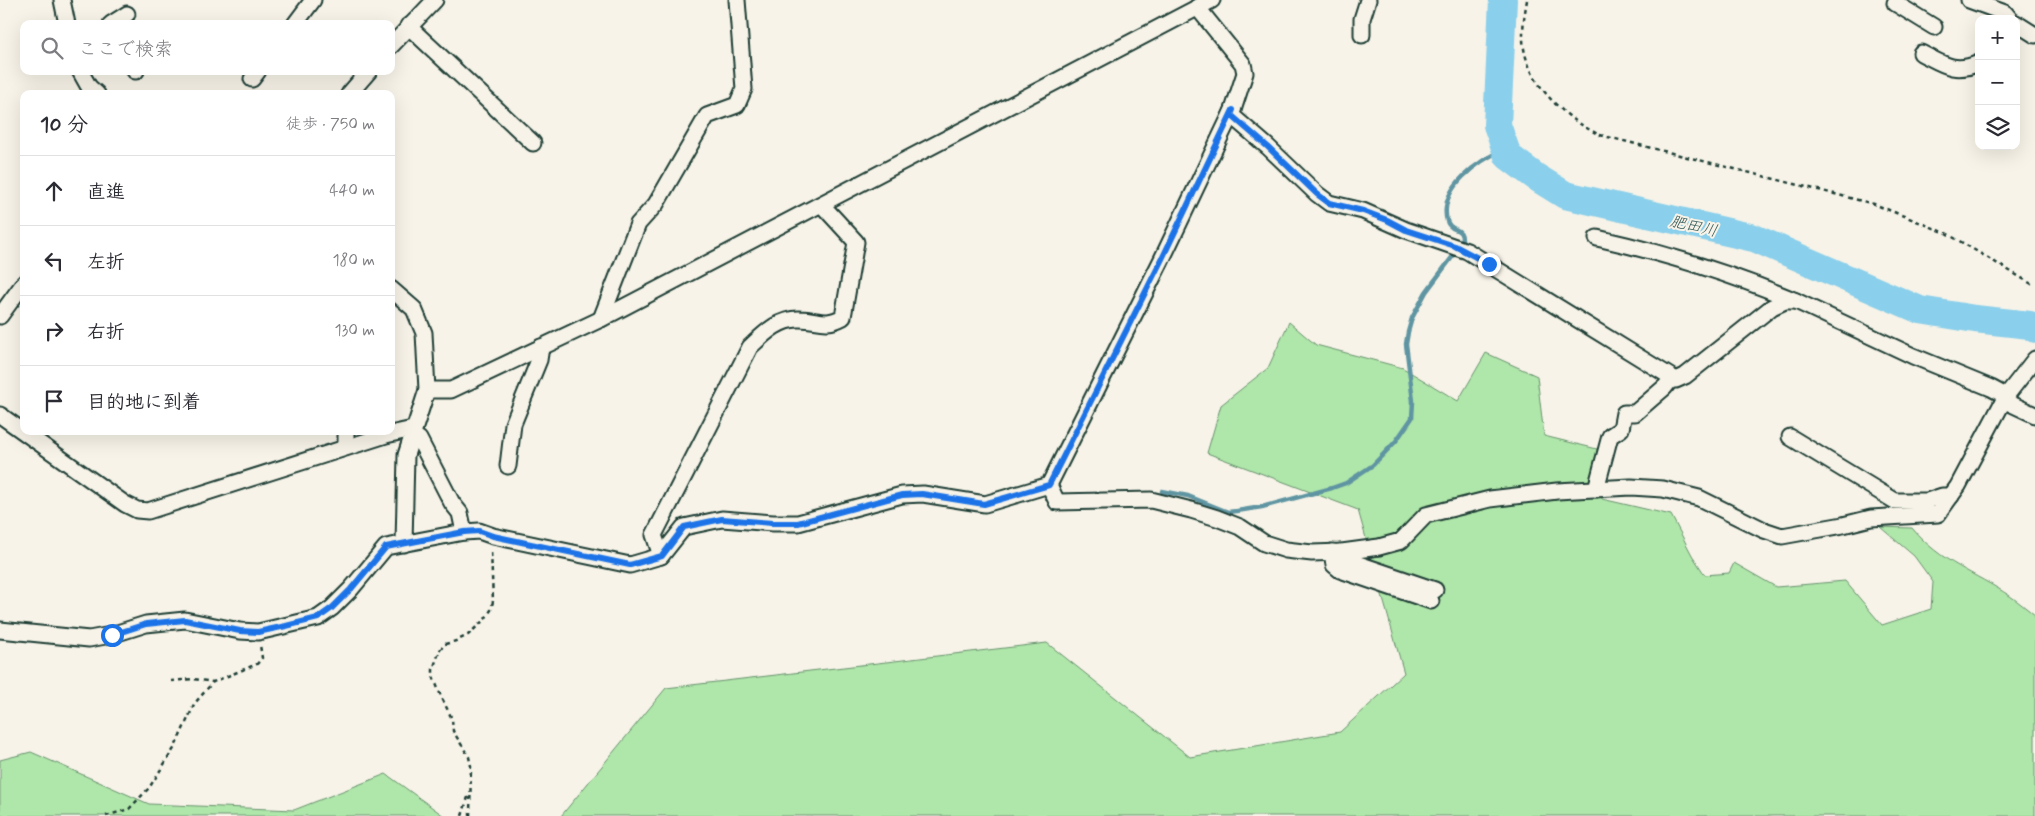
<!DOCTYPE html>
<html lang="ja">
<head>
<meta charset="utf-8">
<style>
	body { margin:0; font-family:Mynerve,"Klee One",sans-serif; background:#f7f7f7; color:#2b2b33 }
	.controls { position:absolute; right:15px; top:15px; display:grid; overflow:hidden; border-radius:10px; box-shadow:0 5px 20px #0002 }
	.controls button { width:45px; height:45px; display:grid; place-items:center; padding:0; border:0; border-bottom:1px solid #e1e1e2; background:#fff; color:#2b2b33; font:25px sans-serif }
	.stop { position:absolute; width:15px; height:15px; margin:-11px; border:4px solid #1a73e8; border-radius:50%; background:#fff }
	.stop.end { background:#1a73e8; border-color:#fff; box-shadow:0 1px 5px #0008 }
	.list { margin:0; padding:0; list-style:none }
	h2 { display:flex; justify-content:space-between; align-items:center; height:65px; margin:0; padding:0 20px; font-size:21px }
	h2 small { font-size:16px; font-weight:400; color:#7c7c81 }
	.list li { display:grid; grid-template-columns:32px 1fr auto; gap:15px; align-items:center; box-sizing:border-box; height:70px; padding:0 20px; border-top:1px solid #e1e1e2 }
	.list b { display:block; font-size:19px; white-space:nowrap }
	.list em { font-size:16px; font-style:normal; color:#7c7c81 }
	.icon { flex:none; width:28px; height:28px; fill:none; stroke:currentColor; stroke-width:2; stroke-linecap:round; stroke-linejoin:round }
	.map { position:relative; flex:none; width:2035px; height:816px; overflow:hidden }
	.search { position:absolute; background:#fff; box-shadow:0 5px 20px #0002; left:20px; top:20px; width:375px; height:55px; display:flex; align-items:center; gap:12px; box-sizing:border-box; padding:0 18px; border-radius:10px; color:#7c7c81; font-size:19px }
	.panel { position:absolute; background:#fff; box-shadow:0 5px 20px #0002; left:20px; top:90px; width:375px; height:345px; border-radius:10px }
	.map>svg:first-child { display:block }
	.green { fill:#afe6a9; stroke:#67926e }
	.lines { fill:none; stroke-linecap:round; stroke-linejoin:round }
	.stream { stroke:#5f95a2; stroke-width:4.5 }
	.river { stroke:#8acfeb; stroke-width:28 }
	.minor-casing { stroke:#1f3d34; stroke-width:19 }
	.path { stroke:#1f3d34; stroke-width:2.5; stroke-dasharray:4 4; stroke-linecap:butt }
	.minor { stroke:#f7f3e8; stroke-width:15 }
	.route { stroke:#1a73e8; stroke-width:6 }
	.labels { text-anchor:middle; stroke-width:4; stroke-linejoin:round; paint-order:stroke }
	.water-label { font-size:16px; font-style:italic; fill:#345a59; stroke:#f7f3e8 }
</style>
</head>
<body>
<div class="map">
<svg width="2035" height="816" viewBox="0 0 2035 816">
	<rect width="100%" height="100%" fill="#f7f3e8"/>
	<filter id="ink" filterUnits="userSpaceOnUse"><feTurbulence type="fractalNoise" baseFrequency=".02" numOctaves="2"/><feDisplacementMap in="SourceGraphic" scale="10" xChannelSelector="R" yChannelSelector="G"/><feConvolveMatrix kernelMatrix="1 2 1 2 8 2 1 2 1" color-interpolation-filters="sRGB"/></filter>
	<g filter="url(#ink)">
		<!-- green -->
		<g class="green">
			<path d="M 1289,322 L 1316,345 L 1403,368 L 1458,401 L 1486,353 L 1537,376 L 1544,436 L 1597,449 L 1602,499 L 1671,515 L 1692,555 L 1705,575 L 1729,573 L 1734,563 L 1776,587 L 1845,581 L 1882,625 L 1931,609 L 1933,582 L 1914,556 L 1880,527 L 1912,528 C 1941,563 1974,572 2010,596 C 2019,602 2027,609 2035,615 L 2035,816 L 561,816 L 666,688 L 1047,643 L 1190,757 L 1340,732 L 1404,673 L 1358,510 L 1207,453 L 1221,405 L 1268,368 Z"/>
			<polygon points="31,752 149,804 294,810 386,774 444,816 0,816 0,760"/>
		</g>
		<g class="lines">
			<!-- stream -->
			<path class="stream" d="M 1162,491 L 1188,496 L 1228,512 L 1237,511 L 1262,507 L 1332,488 L 1346,483 L 1373,465 L 1396,441 L 1412,418 L 1413,401 L 1406,344 L 1408,332 L 1412,318 L 1426,292 L 1462,244 C 1464,224 1451,234 1447,221 C 1438,188 1479,160 1505,149"/>
			<!-- river -->
			<polyline class="river" points="1503,0 1497,125 1508,156 1536,177 1565,195 1754,238 1920,310 1975,319 2030,325 2035,329"/>
			<!-- minor casing -->
			<g class="minor-casing">
				<g id="minor">
					<polyline points="62,0 67,24"/>
					<polyline points="1897,0 1895,3 1934,27"/>
					<polyline points="1969,0 2005,13 2010,19"/>
					<polyline points="2016,23 2035,35"/>
					<polyline points="111,24 127,14"/>
					<polyline points="295,24 313,0"/>
					<polyline points="408,26 533,143"/>
					<polyline points="1362,35 1362,19 1368,0"/>
					<polyline points="391,46 435,0"/>
					<path d="M 1921,53 C 1943,64 1954,74 1979,63"/>
					<polyline points="80,71 89,87 97,94"/>
					<polyline points="135,71 136,71"/>
					<polyline points="252,79 258,71"/>
					<polyline points="349,94 369,71"/>
					<polyline points="1233,110 1231,115 1268,147 1317,194 1329,203 1363,211 1406,230 1467,251 1676,380 1685,376 1772,307 1785,301 1796,301 1913,356 1991,388 2006,396"/>
					<path d="M 1597,238 C 1664,253 1732,274 1796,301"/>
					<polyline points="391,289 414,309 424,333 427,390 406,455 404,544"/>
					<polyline points="0,316 24,283"/>
					<polyline points="601,319 638,224 656,204 707,116 737,105 744,89 737,0"/>
					<polyline points="427,390 451,390 601,319 1212,0"/>
					<polyline points="2005,401 2035,415"/>
					<polyline points="0,415 125,504 137,510 148,511 386,435 413,429"/>
					<polyline points="346,431 346,447"/>
					<polyline points="412,435 419,439 452,503 460,513 464,532"/>
					<polyline points="1790,437 1895,501 1927,501 1942,496 1951,496"/>
					<polyline points="508,466 513,424 539,360 541,347"/>
					<polyline points="1049,485 1057,502 1151,500 1191,510 1217,518 1240,527 1264,543 1286,550 1312,553 1342,552 1379,547 1401,541 1426,515 1490,499 1557,491 1631,487 1663,489 1699,498 1764,530 1782,536 1843,525 1871,518 1938,514 1958,486 2006,396 2035,359"/>
					<polyline points="1596,489 1610,436 1621,429 1624,413 1635,413 1665,387 1672,378"/>
					<polyline points="1332,552 1334,565 1340,570 1431,601"/>
					<polyline points="1340,552 1340,556 1344,559 1435,590"/>
					<path d="M 661,556 L 654,535 L 750,347 C 764,334 779,318 800,319 C 819,319 824,327 843,317 L 856,242 L 822,205"/>
					<polyline points="0,630 89,639 111,635 146,624 185,620 240,631 258,632 318,618 332,608 351,589 386,547 464,532 479,531 493,536 630,565 661,556 684,527 722,519 773,523 798,523 902,495 923,494 985,504 1049,485 1162,259 1233,110 1245,73 1243,64 1197,7"/>
				</g>
			</g>
			<!-- path -->
			<g class="path">
				<path d="M 1527,0 C 1525,12 1523,23 1523,35 C 1522,79 1563,118 1600,135 L 1874,204 L 1946,233 L 2035,286"/>
				<polyline points="171,681 194,679 213,682"/>
				<polyline points="106,816 129,809 149,788 175,747 195,703 213,682 257,664 262,658 260,645"/>
				<polyline points="462,816 469,794"/>
				<polyline points="470,816 471,766 469,757 453,731 452,719 441,696 433,676 433,669 440,650 445,644 456,641 468,635 485,619 491,610 493,601 491,550"/>
			</g>
			<!-- minor -->
			<use href="#minor" class="minor"/>
		</g>
	</g>
	<g class="lines" filter="url(#ink)">
		<!-- route -->
		<polyline class="route" points="112,635 146,624 185,620 240,631 258,632 286,626 318,618 332,608 351,589 386,547 464,532 479,531 493,536 630,565 662,556 684,527 722,519 773,523 798,523 902,495 922,494 984,504 1049,485 1162,259 1233,110 1231,115 1268,147 1317,194 1329,203 1363,211 1387,220 1406,230 1455,246 1489,264"/>
	</g>
	<g class="labels">
		<!-- water labels -->
		<g class="water-label">
			<text transform="translate(1694 225) rotate(13)" y="6">肥田川</text>
		</g>
	</g>
</svg>
<div class="controls">
<button>+</button>
<button>−</button>
<button><svg class="icon" aria-label="layers" viewBox="0 0 24 24"><path d="M12 4l9 5-9 5-9-5zM3 14l9 5 9-5"/></svg></button>
</div>
<div class="stop" style="left:112px;top:635px"></div>
<div class="stop end" style="left:1489px;top:264px"></div>
<div class="search"><svg class="icon" aria-label="search" viewBox="0 0 24 24"><circle cx="10" cy="10" r="6"/><path d="M15 15l6 6"/></svg>ここで検索</div>
<section class="panel">
<h2>10 分<small>徒歩 · 750 m</small></h2>
<ul class="list">
<li><svg class="icon" aria-label="ahead" viewBox="0 0 24 24"><path d="M12 20V5M6 11l6-6 6 6"/></svg><div><b>直進</b></div><em>440 m</em></li>
<li><svg class="icon" aria-label="left" viewBox="0 0 24 24"><path d="M17 20v-9H6M10 6l-5 5 5 5"/></svg><div><b>左折</b></div><em>180 m</em></li>
<li><svg class="icon" aria-label="right" viewBox="0 0 24 24"><path d="M7 20v-9h11M14 6l5 5-5 5"/></svg><div><b>右折</b></div><em>130 m</em></li>
<li><svg class="icon" aria-label="arrive" viewBox="0 0 24 24"><path d="M6 21V4h12l-3 4 3 4H6"/></svg><div><b>目的地に到着</b></div></li>
</ul>
</section>
</div>
</body>
</html>
